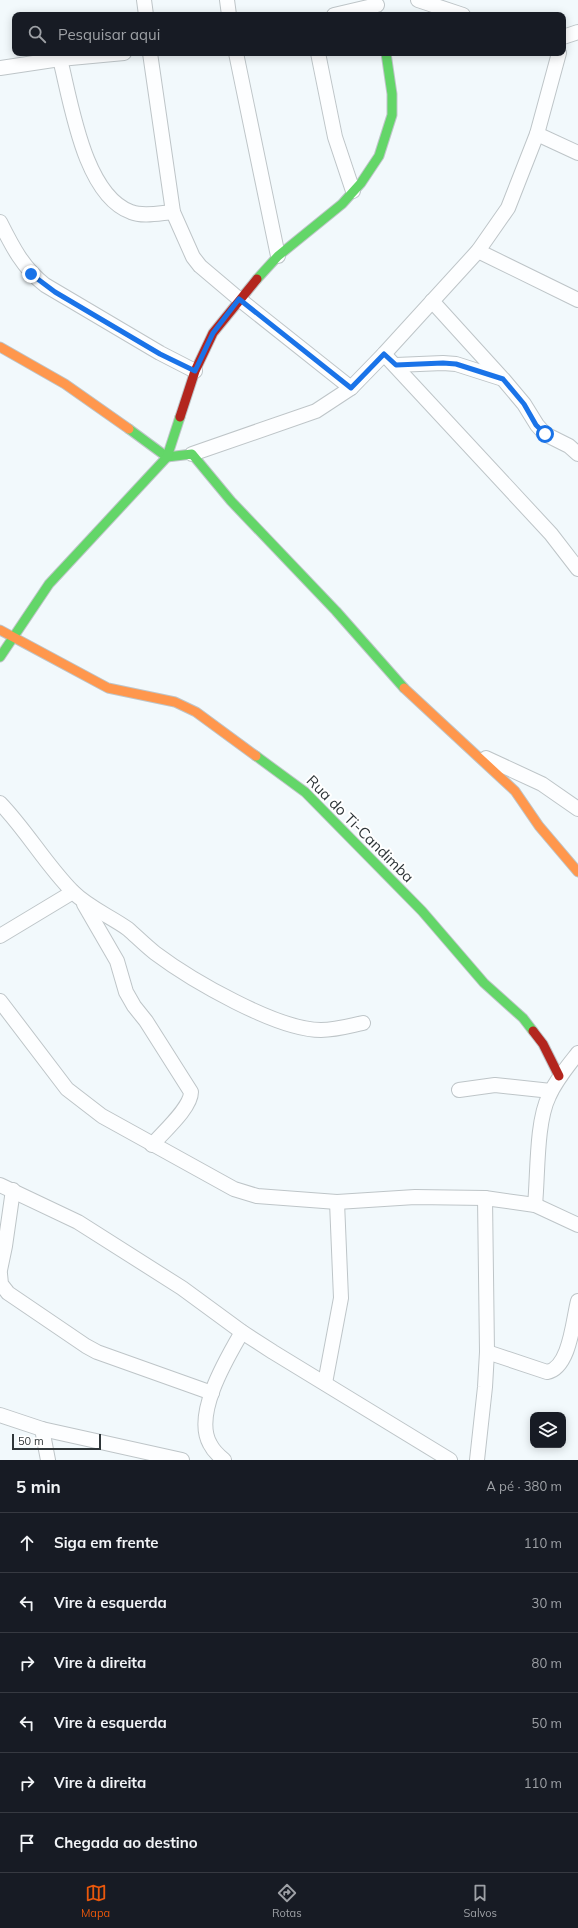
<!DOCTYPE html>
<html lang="pt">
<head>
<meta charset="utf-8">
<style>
	body { margin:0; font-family:Mulish,sans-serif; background:#242831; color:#f1f3f6 }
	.controls { position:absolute; right:12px; bottom:12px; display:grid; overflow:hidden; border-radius:8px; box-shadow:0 2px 10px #0003 }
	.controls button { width:36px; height:36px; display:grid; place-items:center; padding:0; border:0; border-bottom:1px solid #363941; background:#171b24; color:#f1f3f6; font:20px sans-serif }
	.scale { position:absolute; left:12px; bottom:10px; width:89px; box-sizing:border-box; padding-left:4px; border:2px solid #2f3639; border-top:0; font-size:11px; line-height:14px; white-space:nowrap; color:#2f3639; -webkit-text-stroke:3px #fff; paint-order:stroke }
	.stop { position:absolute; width:12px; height:12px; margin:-9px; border:3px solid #1a73e8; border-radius:50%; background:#fff }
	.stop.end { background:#1a73e8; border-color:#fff; box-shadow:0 1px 4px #0008 }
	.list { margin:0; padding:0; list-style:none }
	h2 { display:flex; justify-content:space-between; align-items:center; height:52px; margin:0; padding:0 16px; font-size:17px }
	h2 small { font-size:13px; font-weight:400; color:#9ea1a6 }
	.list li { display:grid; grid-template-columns:26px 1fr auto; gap:12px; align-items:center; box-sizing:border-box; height:60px; padding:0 16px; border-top:1px solid #363941 }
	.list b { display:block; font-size:15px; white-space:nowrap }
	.list em { font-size:13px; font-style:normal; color:#9ea1a6 }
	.icon { flex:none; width:22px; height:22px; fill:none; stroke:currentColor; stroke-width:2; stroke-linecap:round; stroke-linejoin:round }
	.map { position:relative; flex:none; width:578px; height:1460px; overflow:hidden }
	.search { position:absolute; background:#171b24; box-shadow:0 2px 10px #0003; left:12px; right:12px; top:12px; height:44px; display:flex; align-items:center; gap:10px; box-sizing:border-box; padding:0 14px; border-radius:8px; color:#9ea1a6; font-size:15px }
	.sheet { height:412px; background:#171b24 }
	nav { display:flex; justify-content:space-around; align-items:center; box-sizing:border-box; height:56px; border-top:1px solid #363941; background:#171b24; font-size:11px; color:#9ea1a6 }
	nav a { display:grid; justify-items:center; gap:2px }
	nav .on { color:#ea580c }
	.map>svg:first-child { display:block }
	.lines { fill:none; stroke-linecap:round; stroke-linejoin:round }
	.street-casing { stroke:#bec5c8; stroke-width:16 }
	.fast-casing { stroke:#bec5c8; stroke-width:11 }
	.slow-casing { stroke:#bec5c8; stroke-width:11 }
	.jam-casing { stroke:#bec5c8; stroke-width:11 }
	.street { stroke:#fdfeff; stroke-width:14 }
	.fast { stroke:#63d668; stroke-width:9 }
	.slow { stroke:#ff974d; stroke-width:9 }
	.jam { stroke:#b3261e; stroke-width:9 }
	.route { stroke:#1a73e8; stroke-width:5 }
	.labels { text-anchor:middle; stroke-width:4; stroke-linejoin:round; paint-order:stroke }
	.street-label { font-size:15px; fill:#2f3639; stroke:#fff }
</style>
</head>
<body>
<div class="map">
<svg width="578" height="1460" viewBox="0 0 578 1460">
	<rect width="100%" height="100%" fill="#f2f9fc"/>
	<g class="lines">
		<!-- street casing -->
		<g class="street-casing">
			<g id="street">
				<polyline points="144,0 146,15"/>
				<polyline points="227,0 229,15"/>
				<polyline points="418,0 463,15"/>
				<polyline points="334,15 377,5"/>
				<polyline points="563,37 578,32"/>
				<polyline points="150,53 173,212 193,257 200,266 239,299 351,388"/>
				<polyline points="236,53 278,256"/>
				<polyline points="318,53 335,137 353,191"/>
				<path d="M 60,59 C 71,102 84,195 131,212 C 143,217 160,213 173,212"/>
				<polyline points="0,68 60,59 124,53"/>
				<polyline points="537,134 578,153"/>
				<path d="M 0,222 C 12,246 23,268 45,285 L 160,353 L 195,371"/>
				<polyline points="478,251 578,300"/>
				<polyline points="432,301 501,377"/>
				<polyline points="384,354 551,534 578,569"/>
				<polyline points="396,365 443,363 456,364 503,379 524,404 537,425 545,434 569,446 578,454"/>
				<polyline points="192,454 316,411 351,388 384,354 478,251 508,208 537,134 559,53"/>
				<polyline points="486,758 542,784 578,809"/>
				<path d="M 0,803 C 27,831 46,865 73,892 C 89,908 110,916 128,929 C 137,937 146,946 155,953 C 191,980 277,1030 321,1030 C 336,1030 349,1026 363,1023"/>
				<path d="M 84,904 L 117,961 L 126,992 L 134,1006 L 146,1021 L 191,1092 C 191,1108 163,1132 152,1145"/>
				<polyline points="0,936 73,892"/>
				<polyline points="0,1001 67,1089 102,1116 234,1189 257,1196 337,1202 415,1197 485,1198 535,1205 578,1225"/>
				<polyline points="459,1090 495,1085 551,1091"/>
				<polyline points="0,1185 78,1222 182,1288 242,1332 273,1352 450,1460"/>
				<path d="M 535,1205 C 538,1175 536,1122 549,1096 C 556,1080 567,1067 578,1053"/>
				<polyline points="0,1270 5,1246 13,1190"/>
				<polyline points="0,1274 1,1284 8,1293 86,1346 97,1352 212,1393"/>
				<path d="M 487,1352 L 547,1372 C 570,1368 573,1320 578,1301"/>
				<polyline points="325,1383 341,1298 337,1202"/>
				<polyline points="0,1415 42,1429 182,1460"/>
				<polyline points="42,1429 48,1460"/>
				<path d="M 224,1460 C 219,1456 213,1450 210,1444 C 193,1414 227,1358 242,1332"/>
				<polyline points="477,1460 485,1387 487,1352 485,1198"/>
			</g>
		</g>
		<!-- fast casing -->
		<g class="fast-casing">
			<g id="fast">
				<polyline points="257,279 278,256 342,204 361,183 379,156 392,115 392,94 386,53"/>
				<polyline points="129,429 167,457 192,454 231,501 336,611 404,688"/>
				<polyline points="0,657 49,584 167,457 180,417"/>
				<polyline points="256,756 305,792 422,911 484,983 523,1018 533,1031"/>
			</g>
		</g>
		<!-- slow casing -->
		<g class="slow-casing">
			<g id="slow">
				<polyline points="0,347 65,384 129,429"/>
				<polyline points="0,630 108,688 175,702 196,712 256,756"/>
				<polyline points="404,688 515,791 539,826 578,872"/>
			</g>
		</g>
		<!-- jam casing -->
		<g class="jam-casing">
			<g id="jam">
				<polyline points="180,417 195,371 213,333 257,279"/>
				<polyline points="533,1031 543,1044 559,1076"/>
			</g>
		</g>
		<!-- street -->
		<use href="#street" class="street"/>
		<!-- fast -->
		<use href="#fast" class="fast"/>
		<!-- slow -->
		<use href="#slow" class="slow"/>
		<!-- jam -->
		<use href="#jam" class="jam"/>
	</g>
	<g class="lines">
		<!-- route -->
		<polyline class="route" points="31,274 55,292 160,354 195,371 213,333 239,299 351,388 384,354 396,365 443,363 456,364 503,379 524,404 536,425 545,434"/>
	</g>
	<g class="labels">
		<!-- street labels -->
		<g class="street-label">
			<text transform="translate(360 829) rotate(45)" y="5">Rua do Ti-Candimba</text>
		</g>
	</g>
</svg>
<div class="controls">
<button><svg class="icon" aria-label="layers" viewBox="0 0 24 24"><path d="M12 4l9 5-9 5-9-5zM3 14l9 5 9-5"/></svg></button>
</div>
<div class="scale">50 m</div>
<div class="stop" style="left:545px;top:434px"></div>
<div class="stop end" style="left:31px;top:274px"></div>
<div class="search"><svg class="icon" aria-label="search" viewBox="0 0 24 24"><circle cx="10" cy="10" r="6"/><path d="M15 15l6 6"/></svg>Pesquisar aqui</div>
</div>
<section class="sheet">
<h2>5 min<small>A pé · 380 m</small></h2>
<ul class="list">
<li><svg class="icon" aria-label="ahead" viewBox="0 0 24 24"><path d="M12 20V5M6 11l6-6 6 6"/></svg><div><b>Siga em frente</b></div><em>110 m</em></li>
<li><svg class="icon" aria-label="left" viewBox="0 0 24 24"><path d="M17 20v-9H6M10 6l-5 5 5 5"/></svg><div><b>Vire à esquerda</b></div><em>30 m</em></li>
<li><svg class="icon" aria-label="right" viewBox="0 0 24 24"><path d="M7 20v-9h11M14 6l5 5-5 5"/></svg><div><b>Vire à direita</b></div><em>80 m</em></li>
<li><svg class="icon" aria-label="left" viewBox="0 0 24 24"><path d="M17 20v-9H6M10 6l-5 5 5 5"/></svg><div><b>Vire à esquerda</b></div><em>50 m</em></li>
<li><svg class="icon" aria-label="right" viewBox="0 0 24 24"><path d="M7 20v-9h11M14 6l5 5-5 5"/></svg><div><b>Vire à direita</b></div><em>110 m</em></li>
<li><svg class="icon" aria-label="arrive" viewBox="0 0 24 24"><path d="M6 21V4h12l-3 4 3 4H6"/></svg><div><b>Chegada ao destino</b></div></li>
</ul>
</section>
<nav>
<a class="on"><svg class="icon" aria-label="map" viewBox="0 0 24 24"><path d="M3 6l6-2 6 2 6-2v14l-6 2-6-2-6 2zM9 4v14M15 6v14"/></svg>Mapa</a>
<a><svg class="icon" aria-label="directions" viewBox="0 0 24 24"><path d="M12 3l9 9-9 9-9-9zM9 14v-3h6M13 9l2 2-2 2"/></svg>Rotas</a>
<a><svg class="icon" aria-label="saved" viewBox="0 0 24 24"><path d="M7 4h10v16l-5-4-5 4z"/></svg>Salvos</a>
</nav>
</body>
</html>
